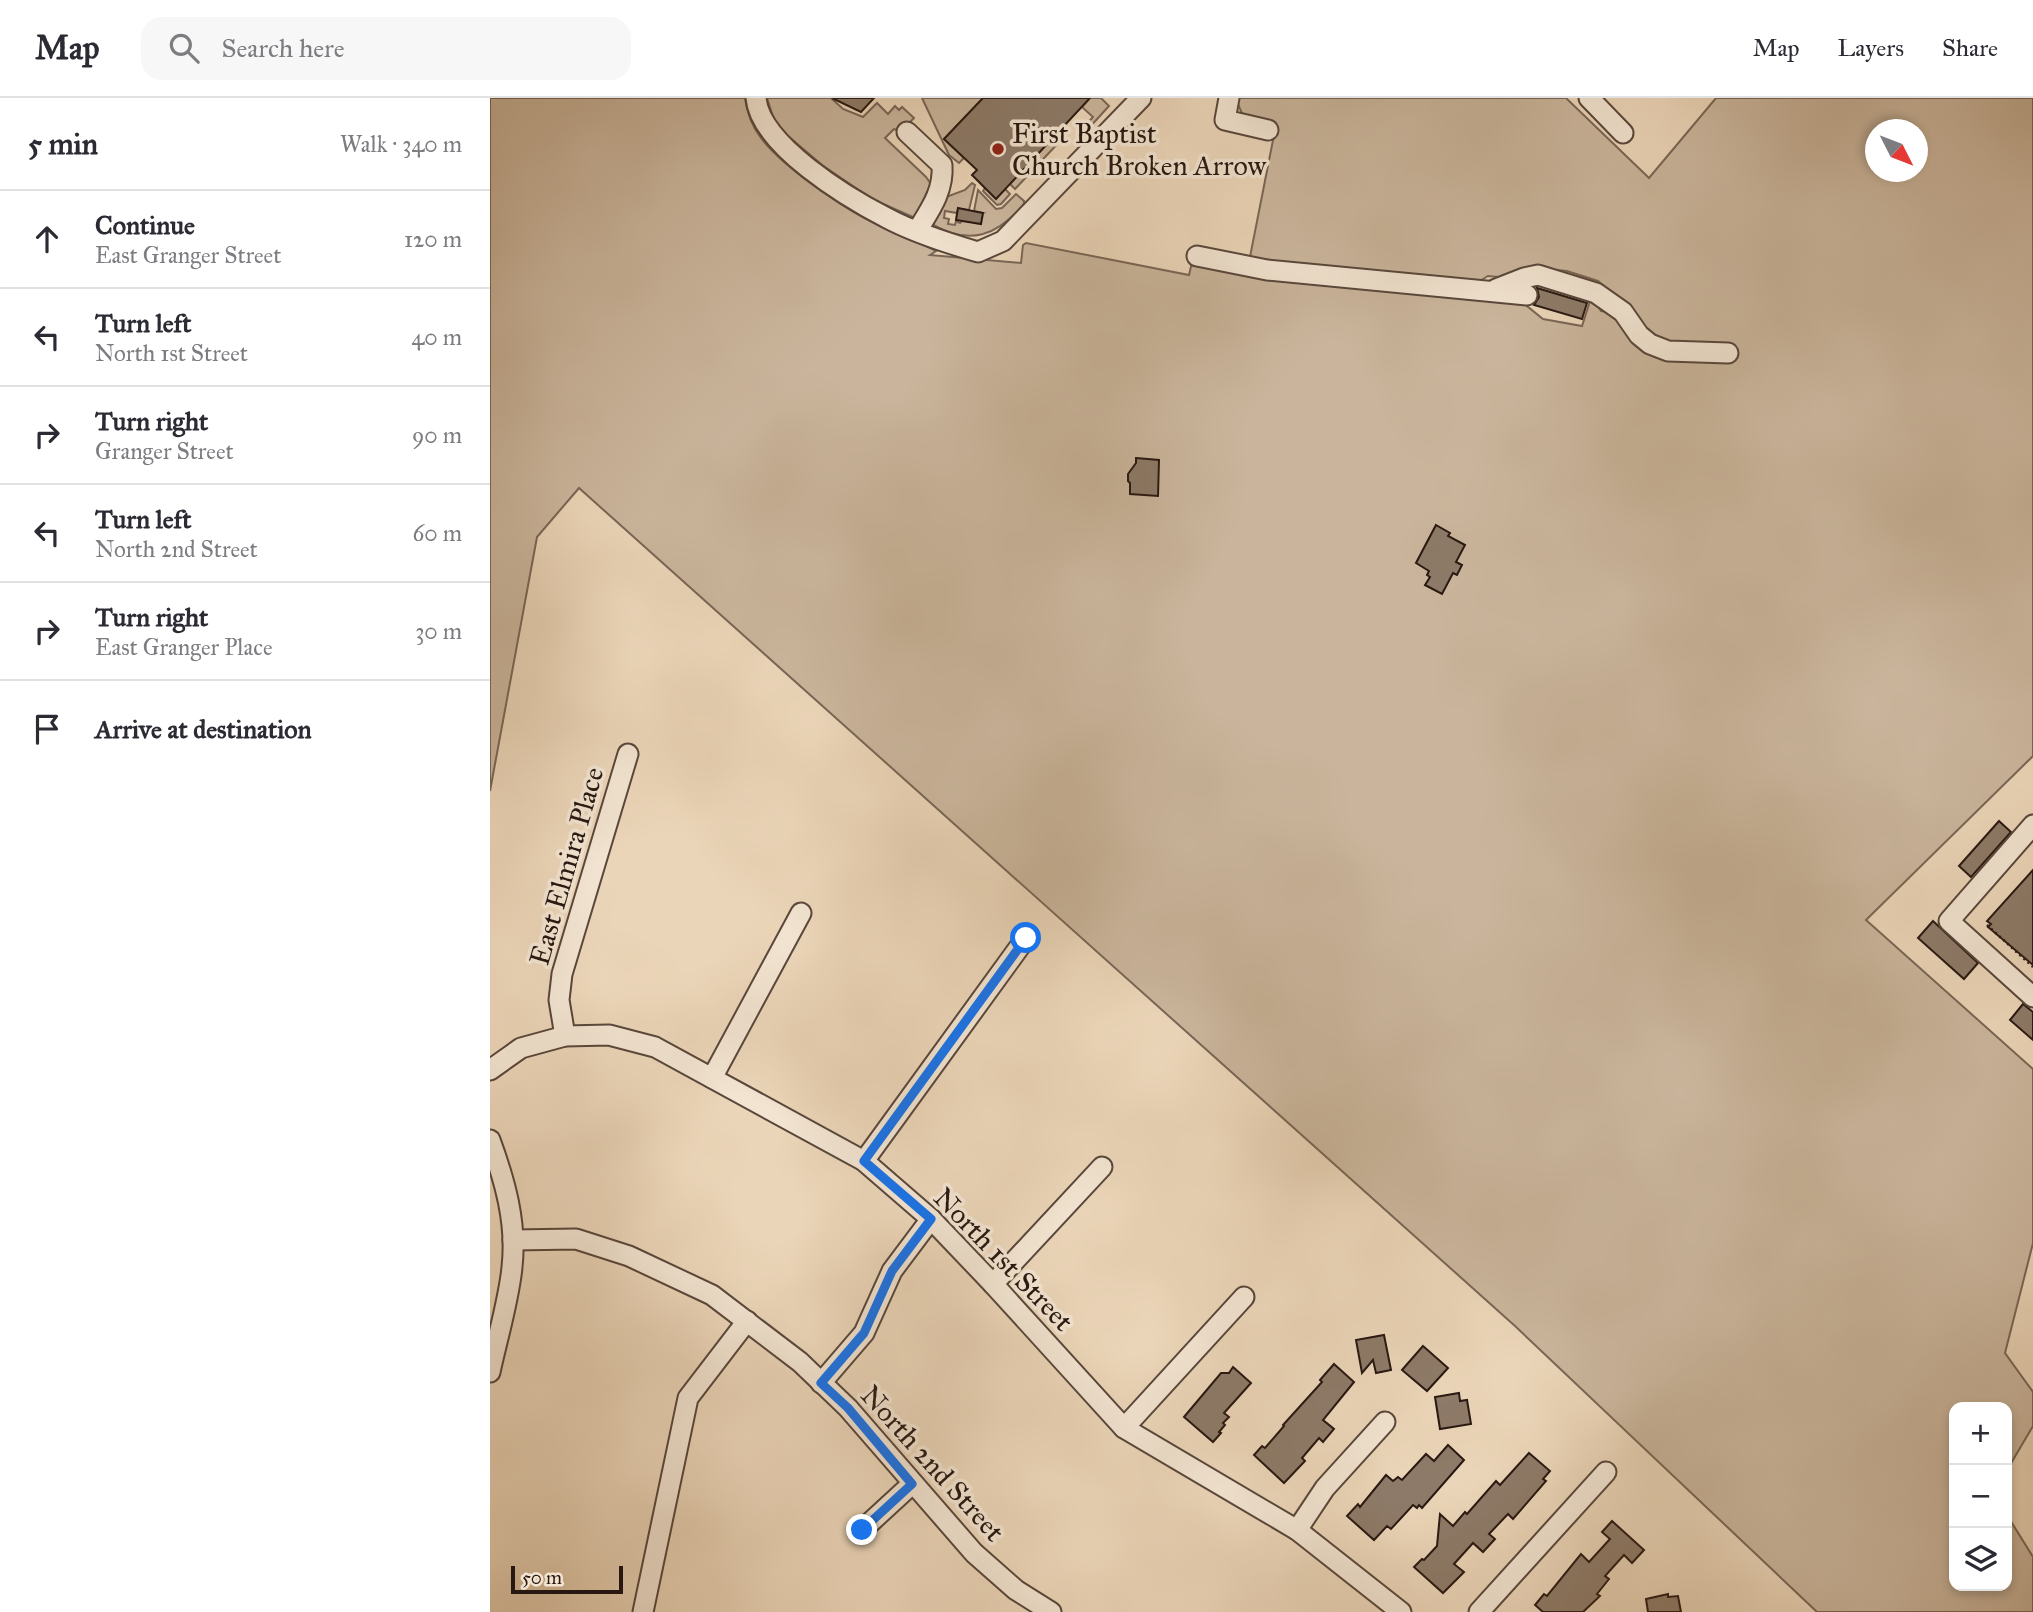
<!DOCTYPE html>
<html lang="en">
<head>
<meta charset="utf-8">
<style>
	body { margin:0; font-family:"IM FELL Great Primer",serif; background:#f7f7f7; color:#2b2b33 }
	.controls { position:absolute; right:21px; bottom:21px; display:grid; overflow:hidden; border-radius:14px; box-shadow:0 4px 10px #0003 }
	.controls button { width:63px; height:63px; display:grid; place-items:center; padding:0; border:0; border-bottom:2px solid #e1e1e2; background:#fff; color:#2b2b33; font:35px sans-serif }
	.compass { position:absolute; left:1375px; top:21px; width:63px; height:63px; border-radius:50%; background:#fff; box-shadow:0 4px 10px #0003; rotate:132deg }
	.scale { position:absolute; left:21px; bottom:18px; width:112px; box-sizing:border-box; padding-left:7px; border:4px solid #281811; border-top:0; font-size:19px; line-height:24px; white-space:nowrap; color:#281811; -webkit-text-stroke:5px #f2e4d1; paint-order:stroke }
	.stop { position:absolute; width:21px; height:21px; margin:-16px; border:5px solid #1a73e8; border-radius:50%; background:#fff }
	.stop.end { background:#1a73e8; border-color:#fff; box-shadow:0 2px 7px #0008 }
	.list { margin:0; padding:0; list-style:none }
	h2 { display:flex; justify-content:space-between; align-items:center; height:91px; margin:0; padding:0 28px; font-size:30px }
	h2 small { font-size:23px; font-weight:400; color:#7c7c81 }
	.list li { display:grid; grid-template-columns:46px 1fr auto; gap:21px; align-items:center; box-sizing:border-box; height:98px; padding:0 28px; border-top:2px solid #e1e1e2 }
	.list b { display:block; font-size:26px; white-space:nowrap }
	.list p { margin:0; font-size:23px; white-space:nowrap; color:#7c7c81 }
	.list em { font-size:23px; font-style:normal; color:#7c7c81 }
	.icon { flex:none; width:38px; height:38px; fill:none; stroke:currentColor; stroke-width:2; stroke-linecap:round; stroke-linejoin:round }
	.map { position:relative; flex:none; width:1543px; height:1514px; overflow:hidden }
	header { display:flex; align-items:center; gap:42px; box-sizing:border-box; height:98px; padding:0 35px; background:#fff; border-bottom:2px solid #e1e1e2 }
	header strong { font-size:33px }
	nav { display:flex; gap:38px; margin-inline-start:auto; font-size:24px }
	.search { width:490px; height:63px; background:#f7f7f7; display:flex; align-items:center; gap:18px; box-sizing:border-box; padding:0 24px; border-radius:21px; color:#7c7c81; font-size:26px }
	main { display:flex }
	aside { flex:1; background:#fff }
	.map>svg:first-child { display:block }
	.green { fill:#cab59c; stroke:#796656; stroke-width:2; fill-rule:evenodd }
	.building { fill:#8d7a68; stroke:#281811; stroke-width:2 }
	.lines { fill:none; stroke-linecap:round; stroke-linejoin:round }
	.minor-casing { stroke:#59473b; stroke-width:23 }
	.path { stroke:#281811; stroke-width:2.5; stroke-dasharray:2 3.5; stroke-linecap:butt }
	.minor { stroke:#f2e4d1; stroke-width:19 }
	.route { stroke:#1a73e8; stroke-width:9 }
	.poi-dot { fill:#8f2418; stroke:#f2e4d1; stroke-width:2.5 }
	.labels { text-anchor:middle; stroke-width:7; stroke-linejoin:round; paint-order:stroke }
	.poi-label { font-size:28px; fill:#281811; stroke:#f2e4d1; text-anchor:start }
	.street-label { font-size:28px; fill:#281811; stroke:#f2e4d1 }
</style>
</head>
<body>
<header>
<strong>Map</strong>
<div class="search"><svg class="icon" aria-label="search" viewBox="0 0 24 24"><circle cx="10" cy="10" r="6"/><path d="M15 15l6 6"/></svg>Search here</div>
<nav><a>Map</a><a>Layers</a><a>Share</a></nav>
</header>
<main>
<aside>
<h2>5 min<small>Walk · 340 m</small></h2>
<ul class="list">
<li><svg class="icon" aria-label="ahead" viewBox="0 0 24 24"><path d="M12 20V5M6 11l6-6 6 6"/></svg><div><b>Continue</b><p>East Granger Street</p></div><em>120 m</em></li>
<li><svg class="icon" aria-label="left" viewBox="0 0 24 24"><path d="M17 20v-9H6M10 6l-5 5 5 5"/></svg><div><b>Turn left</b><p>North 1st Street</p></div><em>40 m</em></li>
<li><svg class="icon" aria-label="right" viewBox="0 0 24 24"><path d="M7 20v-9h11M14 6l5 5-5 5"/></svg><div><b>Turn right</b><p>Granger Street</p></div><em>90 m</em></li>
<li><svg class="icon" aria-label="left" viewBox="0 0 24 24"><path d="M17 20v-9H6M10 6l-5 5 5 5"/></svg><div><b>Turn left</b><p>North 2nd Street</p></div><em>60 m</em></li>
<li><svg class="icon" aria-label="right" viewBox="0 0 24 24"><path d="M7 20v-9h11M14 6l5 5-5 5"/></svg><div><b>Turn right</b><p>East Granger Place</p></div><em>30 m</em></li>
<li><svg class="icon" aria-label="arrive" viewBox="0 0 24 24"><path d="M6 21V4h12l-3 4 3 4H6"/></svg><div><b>Arrive at destination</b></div></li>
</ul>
</aside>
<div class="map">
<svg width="1543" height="1514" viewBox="0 0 1543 1514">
	<rect width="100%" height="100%" fill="#ebd5b8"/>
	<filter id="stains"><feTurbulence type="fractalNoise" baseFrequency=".00286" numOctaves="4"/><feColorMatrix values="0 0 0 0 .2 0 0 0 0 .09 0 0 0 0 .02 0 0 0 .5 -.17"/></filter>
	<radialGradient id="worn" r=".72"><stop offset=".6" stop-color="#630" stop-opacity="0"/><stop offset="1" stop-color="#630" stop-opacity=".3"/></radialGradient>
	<!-- green -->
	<g class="green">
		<path d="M 0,0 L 255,0 C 257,15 262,28 271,40 C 294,70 357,113 392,129 C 410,138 429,144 446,153 L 440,157 L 531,165 L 533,147 L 536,145 L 699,177 L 702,164 L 1032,204 L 1053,221 L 1092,228 L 1100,203 L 1107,206 L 1111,213 L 1121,214 L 1170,247 L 1124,197 L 1108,183 L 1077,173 L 1038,169 L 1009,179 L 998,178 L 985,186 L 759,164 L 786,27 L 754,20 L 747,4 L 747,0 L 1076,0 L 1159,80 L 1226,0 L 1543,0 L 1543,658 L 1376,822 L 1543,971 L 1543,1145 L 1515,1255 L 1543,1294 L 1543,1328 L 1517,1372 L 1517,1309 L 1464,1309 L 1464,1488 L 1517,1488 L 1517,1417 L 1543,1459 L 1543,1514 L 1327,1514 L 1025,1228 L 89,390 L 47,439 L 0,693 ZM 1386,32 L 1428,32 L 1428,74 L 1386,74 Z"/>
		<polygon points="277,0 341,0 353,11 373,19 387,5 398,16 405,8 409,12 412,9 424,20 411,33 409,33 404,31 395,40 436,79 441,86 425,120 382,101 332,67 291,32 284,22"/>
		<polygon points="432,0 493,0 454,41 474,60 469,65 459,57"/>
		<polygon points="597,0 611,0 619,8 598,31 595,28 603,19 592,9 598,2"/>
		<polygon points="566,36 572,41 525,91 520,86"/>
		<path d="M 482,85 L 485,87 L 479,112 L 468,111 L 467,115 L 455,113 L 454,120 L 459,121 L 458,126 L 465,127 L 466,123 L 470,125 L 472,123 L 493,115 L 484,113 L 488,92 L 506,111 L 512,110 L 526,96 L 534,103 L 534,106 C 507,138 480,148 442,126 L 456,99 L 475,92 Z"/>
		<polygon points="495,90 515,91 520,96 511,106 507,107 493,93"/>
	</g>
	<!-- building -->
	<g class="building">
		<polygon points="342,0 384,0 371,14"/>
		<polygon points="493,0 600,0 506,101 482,77 487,72 454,41"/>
		<polygon points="468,110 493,115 491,126 466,122"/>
		<polygon points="1047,190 1097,205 1092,221 1044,207 1049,199"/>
		<polygon points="646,360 669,362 668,398 640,396 640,385 638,383 638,376 646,365"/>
		<polygon points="946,427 960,435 958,438 975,447 966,464 972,467 967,477 963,475 952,496 935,487 940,479 937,477 939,473 926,465"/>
		<polygon points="1509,723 1521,734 1481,779 1469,768"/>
		<polygon points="1543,772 1543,867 1498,829 1501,826 1497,823"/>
		<polygon points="1443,823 1488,865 1474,881 1428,840"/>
		<polygon points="1533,906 1543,914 1543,942 1520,922"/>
		<polygon points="894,1237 901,1272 886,1275 883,1262 872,1275 866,1242"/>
		<polygon points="933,1248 958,1270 937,1293 912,1272"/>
		<polygon points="844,1266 864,1284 833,1322 844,1331 833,1344 829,1340 812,1360 815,1363 794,1385 764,1357 772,1348 775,1350 794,1328 793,1327 832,1284 830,1282"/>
		<polygon points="743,1269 761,1285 734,1315 739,1319 733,1325 735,1327 729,1334 731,1335 723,1344 694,1319 731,1275 739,1275"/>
		<polygon points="969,1295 970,1303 977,1302 981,1326 950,1331 945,1299"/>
		<polygon points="958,1347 974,1362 932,1410 929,1407 927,1410 923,1407 901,1431 897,1428 884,1442 857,1418 868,1406 870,1409 896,1377 903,1383 908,1379 912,1382 936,1356 944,1363"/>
		<polygon points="1039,1355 1060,1373 1053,1381 1056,1383 1023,1421 1018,1416 999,1436 1005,1441 993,1454 983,1445 964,1466 974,1474 953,1495 924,1469 932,1461 934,1462 947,1448 950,1416 963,1428 975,1414 977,1416 1006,1383 1010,1387"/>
		<polygon points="1122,1423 1154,1452 1142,1465 1134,1457 1115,1478 1119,1481 1107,1496 1110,1498 1093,1514 1053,1514 1045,1507 1054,1496 1057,1498 1091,1456 1099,1464 1120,1441 1112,1434"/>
		<polygon points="1178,1496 1178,1499 1188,1498 1191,1514 1158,1514 1156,1501"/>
	</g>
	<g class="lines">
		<!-- minor casing -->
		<g class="minor-casing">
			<g id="minor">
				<path d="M 266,0 C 270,47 358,100 397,120 C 425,135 457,145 488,154 L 513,143 L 651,0"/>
				<polyline points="739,0 735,22 778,32"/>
				<polyline points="1099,0 1133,35"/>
				<path d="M 417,34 L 452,67 C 454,93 440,112 427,133"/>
				<polyline points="707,158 777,172 1037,197"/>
				<polyline points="1006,191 1034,180 1048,177 1106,195 1133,214 1149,237 1160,246 1178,253 1238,255"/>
				<polyline points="1543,727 1459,823 1543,899"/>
				<polyline points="75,938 69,902 72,876 138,656"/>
				<polyline points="0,972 31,950 75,938 119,937 165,949 374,1063 441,1121 503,1186 634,1330 807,1432 911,1514"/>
				<polyline points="222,980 311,815"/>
				<path d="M 0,1042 C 15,1083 27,1125 22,1169 C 19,1202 7,1241 0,1274"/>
				<polyline points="374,1063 536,840"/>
				<polyline points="23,1142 86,1141 139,1158 222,1197 310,1264 358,1310 484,1455 526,1492 561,1514"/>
				<polyline points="503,1186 612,1069"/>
				<polyline points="331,1285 374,1235 402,1173 441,1121"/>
				<polyline points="634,1330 754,1199"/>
				<polyline points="372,1432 422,1386"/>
				<polyline points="807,1432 835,1390 895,1324"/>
				<polyline points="153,1514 198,1300 257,1223"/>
				<polyline points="989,1514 1116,1374"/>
			</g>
		</g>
		<!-- path -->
		<polyline class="path" points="1497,827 1543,869"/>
		<!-- minor -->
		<use href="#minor" class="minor"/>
	</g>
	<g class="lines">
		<!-- route -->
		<polyline class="route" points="372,1432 422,1386 358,1310 331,1285 374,1235 402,1173 441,1121 374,1063 536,840"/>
	</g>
	<!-- markers -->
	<circle class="poi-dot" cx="508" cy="51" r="7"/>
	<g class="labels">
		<!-- poi labels -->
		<g class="poi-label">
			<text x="522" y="45">First Baptist<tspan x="522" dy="32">Church Broken Arrow</tspan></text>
		</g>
		<!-- street labels -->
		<g class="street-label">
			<text transform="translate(76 768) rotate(-74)" y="10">East Elmira Place</text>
			<text transform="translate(514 1161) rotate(46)" y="10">North 1st Street</text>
			<text transform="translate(443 1365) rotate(48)" y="10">North 2nd Street</text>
		</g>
	</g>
	<rect width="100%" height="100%" filter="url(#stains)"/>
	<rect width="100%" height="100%" fill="url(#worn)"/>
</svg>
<div class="controls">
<button>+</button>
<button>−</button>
<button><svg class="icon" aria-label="layers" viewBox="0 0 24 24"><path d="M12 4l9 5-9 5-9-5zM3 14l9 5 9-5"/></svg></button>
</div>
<svg class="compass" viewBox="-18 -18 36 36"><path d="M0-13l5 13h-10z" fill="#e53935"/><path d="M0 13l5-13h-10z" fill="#7c7c81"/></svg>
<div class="scale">50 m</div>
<div class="stop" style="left:536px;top:840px"></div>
<div class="stop end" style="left:372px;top:1432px"></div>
</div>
</main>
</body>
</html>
